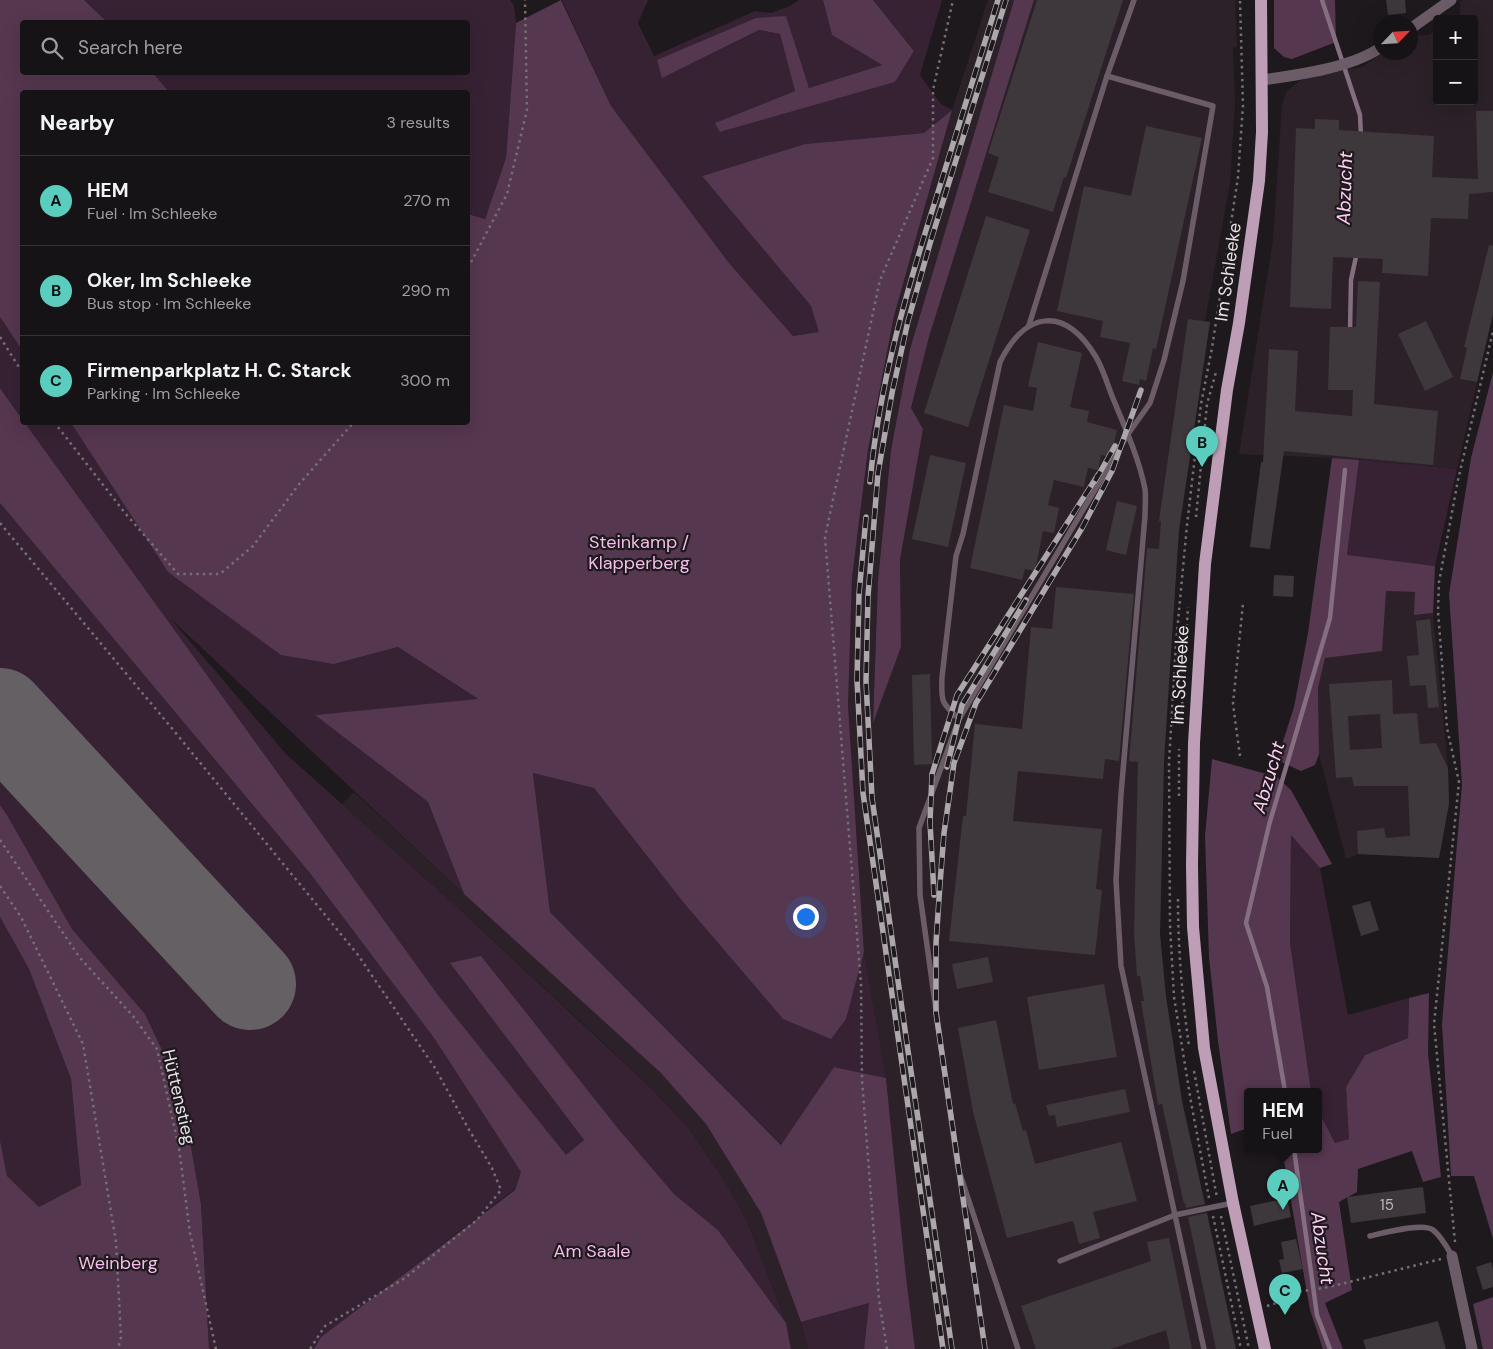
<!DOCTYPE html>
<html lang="en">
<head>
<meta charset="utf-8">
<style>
	body { margin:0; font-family:"DM Sans",sans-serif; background:#1f1c1f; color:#f1f3f6 }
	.controls { position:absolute; right:15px; top:15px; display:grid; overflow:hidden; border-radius:5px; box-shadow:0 5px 20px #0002 }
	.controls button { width:45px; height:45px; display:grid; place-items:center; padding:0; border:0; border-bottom:1px solid #353235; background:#161316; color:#f1f3f6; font:25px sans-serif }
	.compass { position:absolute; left:1373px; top:15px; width:45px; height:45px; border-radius:50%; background:#161316; box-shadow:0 5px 20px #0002; rotate:65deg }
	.you { position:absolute; left:805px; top:916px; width:18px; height:18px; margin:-12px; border:4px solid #fff; border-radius:50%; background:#1a73e8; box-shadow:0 0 0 8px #1a73e833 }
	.badge { display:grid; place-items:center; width:32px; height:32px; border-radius:50%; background:#59cebf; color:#111; font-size:16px; font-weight:700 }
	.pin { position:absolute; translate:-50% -41px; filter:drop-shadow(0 1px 2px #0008) }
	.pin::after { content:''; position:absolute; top:26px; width:18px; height:15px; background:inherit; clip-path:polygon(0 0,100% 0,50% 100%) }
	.popup { position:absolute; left:1244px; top:1088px; width:78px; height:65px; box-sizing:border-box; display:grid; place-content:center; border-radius:5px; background:#161316; filter:drop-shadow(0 1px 4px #0005); font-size:16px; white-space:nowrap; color:#9e9ea1 }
	.popup b { font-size:19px; color:#f1f3f6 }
	.popup::after { content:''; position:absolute; left:50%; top:100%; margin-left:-10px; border:10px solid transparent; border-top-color:#161316 }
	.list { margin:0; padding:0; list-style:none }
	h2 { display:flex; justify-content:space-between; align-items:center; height:65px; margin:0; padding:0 20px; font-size:21px }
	h2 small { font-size:16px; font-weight:400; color:#9e9ea1 }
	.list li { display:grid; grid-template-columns:32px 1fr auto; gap:15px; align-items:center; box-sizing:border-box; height:90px; padding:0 20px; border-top:1px solid #353235 }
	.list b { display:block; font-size:19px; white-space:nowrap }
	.list p { margin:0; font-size:16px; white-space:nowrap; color:#9e9ea1 }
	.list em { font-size:16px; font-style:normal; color:#9e9ea1 }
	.icon { flex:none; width:28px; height:28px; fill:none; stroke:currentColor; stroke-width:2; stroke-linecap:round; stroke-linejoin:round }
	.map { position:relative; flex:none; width:1493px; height:1349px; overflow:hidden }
	.search { position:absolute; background:#161316; box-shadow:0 5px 20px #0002; left:20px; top:20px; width:450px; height:55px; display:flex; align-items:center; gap:12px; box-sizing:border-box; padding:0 18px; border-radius:5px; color:#9e9ea1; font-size:19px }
	.panel { position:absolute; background:#161316; box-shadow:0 5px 20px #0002; left:20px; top:90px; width:450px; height:335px; border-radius:5px }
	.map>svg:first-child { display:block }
	.built { fill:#2c2129 }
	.green { fill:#372233 }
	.forest { fill:#55374f }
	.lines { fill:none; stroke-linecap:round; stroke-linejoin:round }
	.stream { stroke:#846e80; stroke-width:4.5 }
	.runway { stroke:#656064; stroke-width:92 }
	.building { fill:#3e373c; fill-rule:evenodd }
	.path { stroke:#757074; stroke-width:2.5; stroke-dasharray:2.5 4; stroke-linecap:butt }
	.service { stroke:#6b5c67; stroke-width:5.5 }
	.minor { stroke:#6b5c67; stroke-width:11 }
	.primary { stroke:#bd9eb6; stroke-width:12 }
	.rail-casing { stroke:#aca7ab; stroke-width:5.5 }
	.rail { stroke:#1e191d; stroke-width:4; stroke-dasharray:11; stroke-linecap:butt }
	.labels { text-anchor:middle; stroke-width:4.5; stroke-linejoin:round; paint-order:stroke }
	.number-label { font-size:15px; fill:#bcb7bb }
	.street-label { font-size:18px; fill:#e6e2e5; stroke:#1e191d }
	.park-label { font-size:18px; fill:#f6bdea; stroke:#1e191d }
	.water-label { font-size:19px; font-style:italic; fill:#fed0f4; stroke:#1e191d }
</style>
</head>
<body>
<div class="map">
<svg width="1493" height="1349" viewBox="0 0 1493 1349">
	<rect width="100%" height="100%" fill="#1e191d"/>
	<!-- built -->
	<g class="built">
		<polygon points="988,0 1014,0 910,349 891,450 878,580 873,721 901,647 900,560 923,429 911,409 929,337 1034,0 1235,0 1237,46 1233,48 1235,103 1230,183 1205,321 1210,322 1178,538 1164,760 1160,934 1166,997 1182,1101 1236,1349 915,1349 906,1277 886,1078 864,952 848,705 852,578 868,450 894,316 952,110"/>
		<polygon points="1463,0 1493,0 1493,314 1457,469 1332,458 1239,454 1273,240 1282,104 1287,91 1299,81 1316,74 1362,67 1383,53 1410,52 1411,36 1429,35 1437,30 1437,101 1474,101 1474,19 1454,19 1460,15 1460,2"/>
		<polygon points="1385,591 1415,592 1415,615 1433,613 1448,768 1449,804 1439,858 1358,854 1346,859 1319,754 1318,688 1325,658 1381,651"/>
		<polygon points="354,792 464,894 662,1073 706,1124 761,1213 801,1322 808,1349 791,1349 786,1323 747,1221 727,1185 690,1130 651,1088 607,1046 456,906 342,804"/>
	</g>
	<!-- green -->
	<g class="green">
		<polygon points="84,0 510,0 514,6 516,23 506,158 485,219 468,214 468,92 169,92 153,73 468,72 468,22 107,22"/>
		<polygon points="562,0 648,0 638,23 654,56 755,11 771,13 790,6 799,0 823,0 832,35 882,65 809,88 785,16 663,78 759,30 780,34 795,91 716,123 720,132 895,82 914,51 873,0 942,0 920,75 941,104 952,110 924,133 805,144 702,176 811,306 820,332 793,336 729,263 611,106"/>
		<polygon points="0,317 22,350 22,419 0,388"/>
		<polygon points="25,423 71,423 168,572 334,664 398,647 479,700 315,715 428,802 464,894 171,619 286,754 456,906 651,1088 690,1130 727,1185 747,1221 786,1323 718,1230 674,1194 616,1126 451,964 584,1140 566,1156 438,995"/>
		<polygon points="1359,460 1457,469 1435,566 1347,556"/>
		<polygon points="0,503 309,872 434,1038 521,1172 515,1189 321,1337 314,1349 209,1349 201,1204 181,1090 145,1014 72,929 7,815 0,805"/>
		<polygon points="533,772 594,788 683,902 783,1019 846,1019 864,952 886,1078 834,1067 782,1145 550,912"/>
		<polygon points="1291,834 1320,868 1348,1015 1409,998 1408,1038 1365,1055 1346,1087 1350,1139 1335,1143 1318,1110 1318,1091 1311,1091 1290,942"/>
		<polygon points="0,917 29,969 71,1079 81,1185 39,1207 7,1176 0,1140"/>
		<polygon points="869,1303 864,1349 808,1349 801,1322"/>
	</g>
	<!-- forest -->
	<g class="forest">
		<polygon points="0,0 84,0 107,22 22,22 22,72 153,73 169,92 22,92 22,350 0,317"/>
		<polygon points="561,0 611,106 729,263 793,336 819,332 811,306 702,176 805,144 924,133 952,110 894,316 868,450 852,578 848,705 864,952 846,1019 831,1039 783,1019 683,902 594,788 533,773 550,912 781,1145 834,1067 886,1078 906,1277 915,1349 864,1349 869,1303 801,1322 761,1213 706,1124 661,1073 464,894 428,802 315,715 478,699 398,647 334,664 281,655 168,572 71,423 468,422 468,214 485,219 506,158 516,23"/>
		<polygon points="823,0 873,0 914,51 895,82 720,132 715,123 795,91 780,34 759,30 662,78 657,60 756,18 786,16 809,88 882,65 832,35"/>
		<polygon points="1014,0 1034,0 929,337 911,408 923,429 900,560 901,647 873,723 878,580 891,450 910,349"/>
		<polygon points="1274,0 1335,0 1336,42 1292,59 1284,57 1274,48"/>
		<polygon points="1493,372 1493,1239 1474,1176 1451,1176 1442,1024 1462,784 1449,594 1471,458"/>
		<polygon points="0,388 22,419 22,422 25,423 438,995 566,1155 584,1140 450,963 481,956 616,1126 674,1194 718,1230 786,1323 791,1349 314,1349 321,1337 515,1190 521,1172 434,1038 309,872 0,503"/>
		<polygon points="1332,458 1359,460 1347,555 1435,566 1433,613 1414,615 1415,592 1386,591 1382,651 1325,658 1318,688 1319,754 1315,765 1301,771 1277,760 1294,707 1308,633"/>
		<polygon points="1212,759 1277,777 1291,790 1332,864 1320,868 1291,835 1290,942 1311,1091 1248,1091 1248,1128 1231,1134 1218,1041 1209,957 1205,836"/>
		<polygon points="0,805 7,815 72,929 145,1014 181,1090 201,1204 209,1349 0,1349 0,1140 7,1176 39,1207 81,1185 71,1079 29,969 0,917"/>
		<polygon points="1429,993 1428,1053 1441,1177 1423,1182 1412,1151 1358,1169 1357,1192 1339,1202 1352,1290 1325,1303 1343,1349 1323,1349 1310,1310 1282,1149 1318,1149 1318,1110 1335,1143 1349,1139 1346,1087 1365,1055 1408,1038 1409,998"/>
		<polygon points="1493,1297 1493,1349 1483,1349 1473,1304"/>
	</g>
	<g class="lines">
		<!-- stream -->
		<g class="stream">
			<polyline points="1322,0 1360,115 1361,137"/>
			<polyline points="1350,331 1351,280 1357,252"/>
			<polyline points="1285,1091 1267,987 1246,923 1269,825 1330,618 1345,470"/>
			<polyline points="1294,1149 1317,1315 1330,1349"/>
		</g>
		<!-- runway -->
		<polyline class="runway" points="0,714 250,984"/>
	</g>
	<!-- building -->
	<g class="building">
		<polygon points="1037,0 1123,0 1066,178 1064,177 1053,212 988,192 999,157 988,153"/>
		<polygon points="1386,0 1405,0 1406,13 1388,15"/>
		<polygon points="1476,111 1493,111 1493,192 1469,194 1468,219 1431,218 1428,276 1382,273 1383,259 1333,257 1331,309 1290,307 1296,128 1315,129 1315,119 1339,120 1339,130 1434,136 1432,177 1478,179"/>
		<polygon points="1146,126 1202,138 1156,349 1153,348 1146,381 1140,379 1139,385 1122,381 1130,343 1100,337 1103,321 1057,311 1084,186 1131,196"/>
		<polygon points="986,216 1030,230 968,427 924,413"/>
		<polygon points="1489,245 1493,246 1493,314 1477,382 1460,379 1467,348 1464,347"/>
		<polygon points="1358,281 1380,282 1374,404 1438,411 1433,465 1284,451 1270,549 1250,547 1261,462 1263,462 1269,349 1298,351 1295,411 1352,416 1353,390 1328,390 1330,327 1356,327"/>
		<polygon points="1188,319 1210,322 1179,530 1164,760 1160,934 1166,997 1182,1101 1205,1204 1186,1208 1185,1203 1184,1204 1162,1104 1158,1105 1141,1001 1144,1001 1140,976 1137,976 1134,933 1138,762 1129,761 1147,548 1159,549 1161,521 1159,521"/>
		<polygon points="1426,321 1453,377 1425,391 1398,334"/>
		<polygon points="1038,342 1082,353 1070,407 1089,411 1087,422 1117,430 1114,444 1107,456 1101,455 1098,470 1088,468 1084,487 1054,480 1048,505 1059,508 1054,533 1043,531 1035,571 1025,569 1022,580 970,568 1004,405 1033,411 1037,388 1028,386"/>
		<polygon points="930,455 966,463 948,547 912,539"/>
		<polygon points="1117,501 1137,506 1126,555 1106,550"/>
		<polygon points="1274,575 1294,576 1293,597 1273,596"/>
		<polygon points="1056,587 1134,594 1119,761 1105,759 1103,779 1018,771 1013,821 1102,829 1096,889 1102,890 1095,955 949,941 963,816 966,816 975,724 1022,729 1031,627 1052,629"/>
		<polygon points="1430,619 1439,707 1428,708 1426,685 1410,686 1407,656 1419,655 1416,621"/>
		<polygon points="930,674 932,764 914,765 912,675"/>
		<path d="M 1392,680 L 1393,714 L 1417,713 L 1420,744 L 1436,743 L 1448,768 L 1449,804 L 1439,858 L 1358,854 L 1357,831 L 1384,828 L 1386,838 L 1410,836 L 1408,786 L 1354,786 L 1352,777 L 1336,778 L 1329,684 ZM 1380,714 L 1382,748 L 1350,750 L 1348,716 Z"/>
		<polygon points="1370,901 1379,930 1361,936 1352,906"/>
		<polygon points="988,957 993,982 957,989 952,964"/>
		<polygon points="1104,984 1117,1057 1039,1070 1027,997"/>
		<polygon points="996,1020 1013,1104 1015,1103 1023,1131 1026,1130 1035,1164 1121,1142 1137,1201 1093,1212 1100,1238 1079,1244 1073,1221 1007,1238 973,1112 958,1028"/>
		<polygon points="1125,1089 1130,1112 1057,1127 1055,1115 1049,1116 1046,1105"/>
		<polygon points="1423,1187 1426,1213 1351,1223 1347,1197"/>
		<polygon points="1287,1198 1291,1217 1254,1226 1250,1206"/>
		<polygon points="1207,1213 1236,1349 1216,1349 1188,1217"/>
		<polygon points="1169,1238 1192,1349 1170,1349 1166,1330 1111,1349 1036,1349 1021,1306 1151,1261 1147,1242"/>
		<polygon points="1296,1239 1303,1269 1282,1273 1279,1260 1284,1259 1281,1242"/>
		<polygon points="1491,1262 1493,1269 1493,1287 1483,1290 1476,1267"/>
		<polygon points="1438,1321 1446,1349 1366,1349 1363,1340"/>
	</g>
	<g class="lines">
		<!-- path -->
		<g class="path">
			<polyline points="468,268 507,194 527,110 525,0"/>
			<polyline points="0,337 22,372"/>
			<polyline points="54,422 125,513 178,574 220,574 253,546 300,483 354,422"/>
			<polyline points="1196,517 1207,404 1216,372"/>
			<polyline points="0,523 170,726 358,955 435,1068 468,1128 492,1168 501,1190 477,1220 405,1278 325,1326 310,1349"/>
			<polyline points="1181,724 1188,607"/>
			<polyline points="1240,756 1233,704 1243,603"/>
			<polyline points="1179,796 1179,749"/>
			<polyline points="0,840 80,958 133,1016 157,1049 179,1148 190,1233 216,1349"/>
			<polyline points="0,886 21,917 83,1044 116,1242 121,1337 118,1349"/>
			<path d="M 1178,899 C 1178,948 1182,997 1189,1046"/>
			<polyline points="1194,1071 1217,1198"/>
			<polyline points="1209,1198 1191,1102 1174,997 1170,925 1169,762 1176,643 1187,525 1201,404 1212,348 1238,177 1243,105 1240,0"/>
			<polyline points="1213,1216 1241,1349"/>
			<polyline points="1221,1216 1249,1349"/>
			<polyline points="1455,1242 1434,1024 1459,782 1447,728 1438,611 1439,582 1458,480 1493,331"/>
			<polyline points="1267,1306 1280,1302 1277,1293 1291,1293 1329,1287 1441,1259"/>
			<polyline points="887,1349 879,1300 862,1080 861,984 825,537 880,280 933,158 933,90 953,0"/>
		</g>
		<!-- service -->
		<g class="service">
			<polyline points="1029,325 1107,76 1134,0"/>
			<path d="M 959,719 C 941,703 941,701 942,677 L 956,556 L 963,534 L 1000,362 C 1026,310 1065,306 1096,357 C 1103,369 1107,383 1112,396 C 1124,425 1139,458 1145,489 C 1146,497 1145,507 1145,516 L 1121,794 L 1116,880 L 1121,966 L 1204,1349"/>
			<path d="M 1370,1236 C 1383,1233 1424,1222 1433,1230 C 1441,1236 1447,1247 1452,1256"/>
			<polyline points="1060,1261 1175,1215 1233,1203"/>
			<polyline points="1018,1349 958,1168 920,895 919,828 959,719 1128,434 1150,403 1164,360 1183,281 1213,106 1107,76"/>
		</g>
		<!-- minor -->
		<g class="minor">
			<polyline points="1410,29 1451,0"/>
			<path d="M 1262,80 C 1298,75 1350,68 1380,48"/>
			<polyline points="1452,1256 1472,1349"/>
		</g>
		<!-- primary -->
		<polyline class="primary" points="1261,0 1262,132 1259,181 1239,323 1227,390 1205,564 1194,743 1192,865 1193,927 1204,1048 1233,1203 1265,1349"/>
		<!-- rail casing -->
		<g class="rail-casing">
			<g id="rail">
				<polyline points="1095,481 1115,446"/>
				<path d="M 870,482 C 879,383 908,286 938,192 C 958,128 978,64 998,0"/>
				<polyline points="866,517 859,594 857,680 863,793 943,1349"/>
				<polyline points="947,767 962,705 1026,600"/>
				<polyline points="934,895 930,822 932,774 957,695 1098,475"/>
				<polyline points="952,1349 908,1051 872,798 866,681 868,596 878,473 892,393 908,321 931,240 1006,0"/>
				<polyline points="985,1349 936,1013 936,943 940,884 944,833 954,763 976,703 1082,528 1112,471 1141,390"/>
			</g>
		</g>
		<!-- rail -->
		<use href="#rail" class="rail"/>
	</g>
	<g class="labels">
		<!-- number labels -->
		<g class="number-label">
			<text x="1387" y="1210">15</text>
		</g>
		<!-- street labels -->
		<g class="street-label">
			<text transform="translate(1228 272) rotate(-82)" y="6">Im Schleeke</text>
			<text transform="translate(1180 675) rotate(-87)" y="6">Im Schleeke</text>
			<text transform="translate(179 1097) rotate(77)" y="6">Hüttenstieg</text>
		</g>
		<!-- park labels -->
		<g class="park-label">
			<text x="639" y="548">Steinkamp /<tspan x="639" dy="21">Klapperberg</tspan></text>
			<text x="592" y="1257">Am Saale</text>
			<text x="118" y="1269">Weinberg</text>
		</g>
		<!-- water labels -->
		<g class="water-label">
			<text transform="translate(1344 188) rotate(-88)" y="7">Abzucht</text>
			<text transform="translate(1268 777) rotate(-74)" y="7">Abzucht</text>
			<text transform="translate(1323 1248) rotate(82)" y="7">Abzucht</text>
		</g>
	</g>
</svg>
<div class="controls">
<button>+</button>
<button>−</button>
</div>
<svg class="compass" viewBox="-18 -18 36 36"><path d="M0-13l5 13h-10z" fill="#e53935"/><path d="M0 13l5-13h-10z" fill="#9e9ea1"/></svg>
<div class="you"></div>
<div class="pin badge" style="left:1283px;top:1210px">A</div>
<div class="popup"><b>HEM</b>Fuel</div>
<div class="pin badge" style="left:1202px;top:467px">B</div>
<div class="pin badge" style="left:1285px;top:1315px">C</div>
<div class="search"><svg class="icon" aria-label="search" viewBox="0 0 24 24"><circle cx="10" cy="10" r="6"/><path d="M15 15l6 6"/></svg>Search here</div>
<section class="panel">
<h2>Nearby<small>3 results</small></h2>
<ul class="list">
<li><span class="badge">A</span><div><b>HEM</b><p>Fuel · Im Schleeke</p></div><em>270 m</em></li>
<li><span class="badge">B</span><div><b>Oker, Im Schleeke</b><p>Bus stop · Im Schleeke</p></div><em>290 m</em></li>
<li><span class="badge">C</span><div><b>Firmenparkplatz H. C. Starck</b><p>Parking · Im Schleeke</p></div><em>300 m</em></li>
</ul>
</section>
</div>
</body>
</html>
